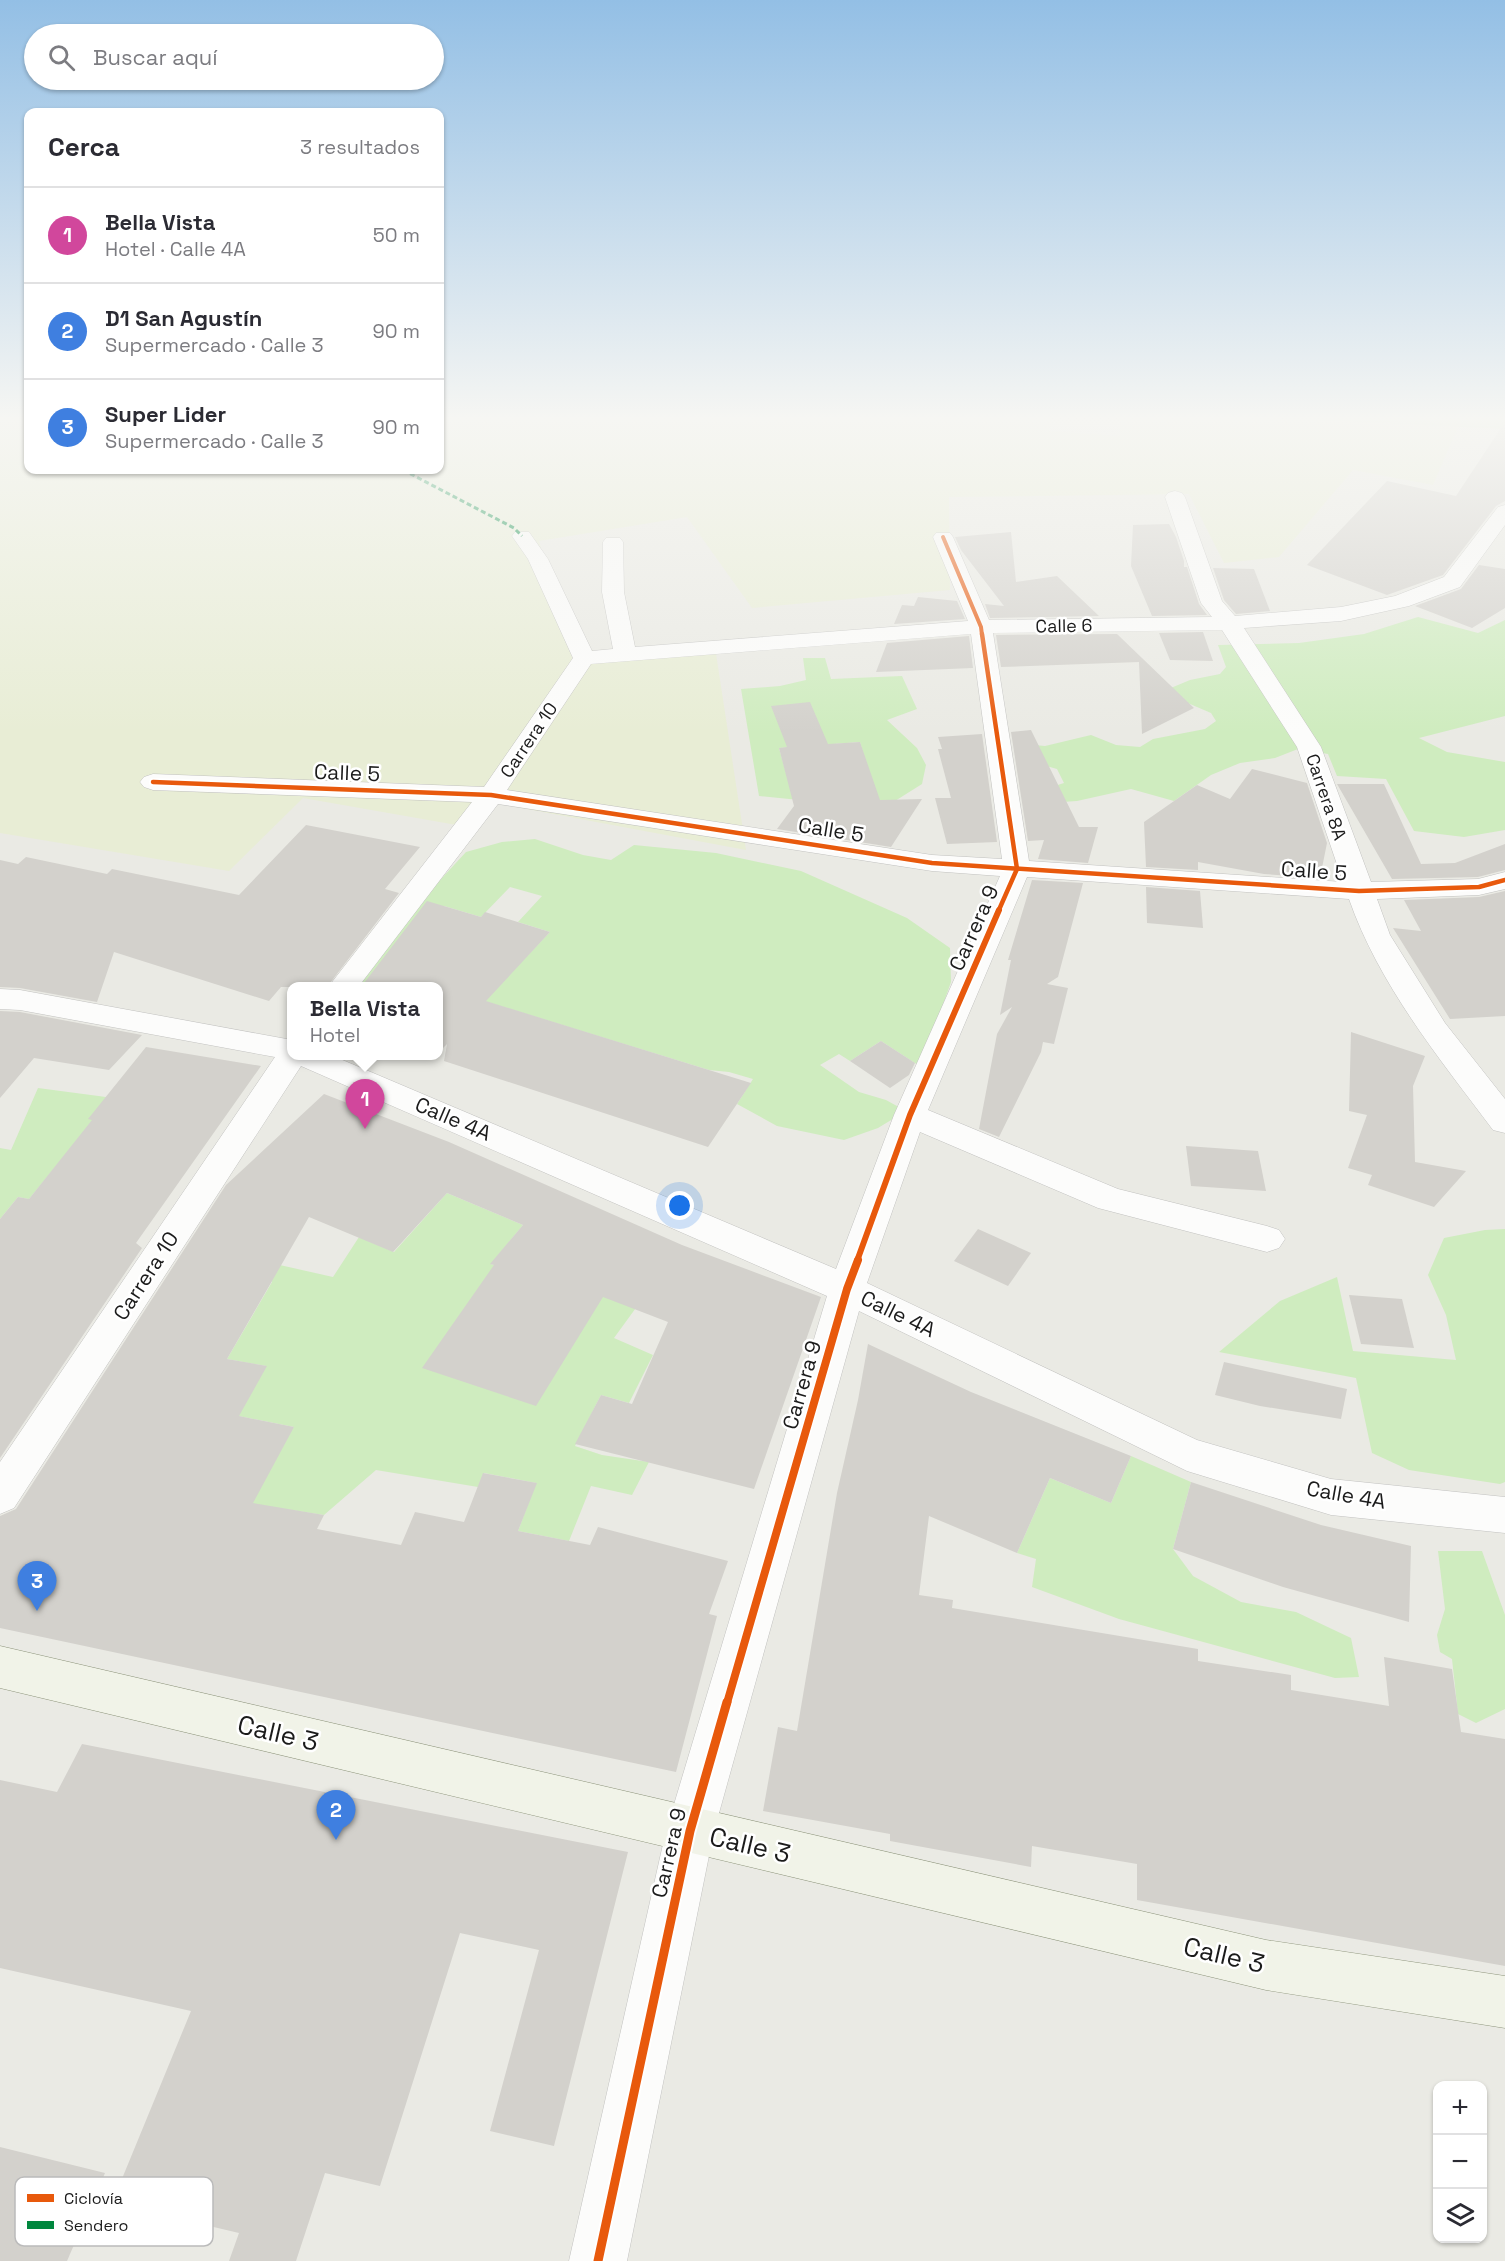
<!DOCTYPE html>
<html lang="es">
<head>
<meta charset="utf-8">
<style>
	body { margin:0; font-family:"Space Grotesk",sans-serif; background:#f2f2f3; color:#2b2b33 }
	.controls { position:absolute; right:18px; bottom:18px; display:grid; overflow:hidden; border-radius:12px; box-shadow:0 2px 4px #0004 }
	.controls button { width:54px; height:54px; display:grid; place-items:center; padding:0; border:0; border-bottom:2px solid #e1e1e2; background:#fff; color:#2b2b33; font:30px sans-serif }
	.you { position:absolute; left:680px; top:1206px; width:21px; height:21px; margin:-15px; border:4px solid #fff; border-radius:50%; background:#1a73e8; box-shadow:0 0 0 9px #1a73e833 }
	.badge { display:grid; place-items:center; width:39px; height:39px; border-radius:50%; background:#db2777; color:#fff; font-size:20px; font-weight:700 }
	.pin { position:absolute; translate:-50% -50px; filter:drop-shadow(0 2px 3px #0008) }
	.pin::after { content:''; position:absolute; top:32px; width:21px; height:18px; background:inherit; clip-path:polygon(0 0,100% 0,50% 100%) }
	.popup { position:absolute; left:287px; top:982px; width:156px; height:78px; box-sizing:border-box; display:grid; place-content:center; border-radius:12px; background:#fff; filter:drop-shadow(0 2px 4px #0005); font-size:20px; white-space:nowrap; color:#7c7c81 }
	.popup b { font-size:22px; color:#2b2b33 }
	.popup::after { content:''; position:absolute; left:50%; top:100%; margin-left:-12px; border:12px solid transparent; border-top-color:#fff }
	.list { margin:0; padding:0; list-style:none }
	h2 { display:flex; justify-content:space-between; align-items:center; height:78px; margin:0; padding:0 24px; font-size:26px }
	h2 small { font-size:20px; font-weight:400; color:#7c7c81 }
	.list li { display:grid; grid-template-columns:39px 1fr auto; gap:18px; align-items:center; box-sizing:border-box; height:96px; padding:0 24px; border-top:2px solid #e1e1e2 }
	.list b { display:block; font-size:22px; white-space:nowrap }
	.list p { margin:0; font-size:20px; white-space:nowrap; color:#7c7c81 }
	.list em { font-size:20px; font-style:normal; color:#7c7c81 }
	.icon { flex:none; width:33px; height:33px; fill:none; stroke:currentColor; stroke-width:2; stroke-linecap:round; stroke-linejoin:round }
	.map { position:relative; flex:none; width:1505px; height:2261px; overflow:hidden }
	.search { position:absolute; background:#fff; box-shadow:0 2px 4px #0004; left:24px; top:24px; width:420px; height:66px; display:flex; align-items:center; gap:15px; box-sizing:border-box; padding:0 21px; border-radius:33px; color:#7c7c81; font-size:22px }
	.panel { position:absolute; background:#fff; box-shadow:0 2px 4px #0004; left:24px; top:108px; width:420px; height:366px; border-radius:12px }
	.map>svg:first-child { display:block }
	.farmland { fill:#e8edd5 }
	.grass { fill:#cfecbf; fill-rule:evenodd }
	.building { fill:#d3d1cc }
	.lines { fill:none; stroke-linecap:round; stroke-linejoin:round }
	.minor-casing { stroke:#c2c2c0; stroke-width:1 }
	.secondary-casing { stroke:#8e957c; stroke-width:1 }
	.minor { fill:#fcfcfb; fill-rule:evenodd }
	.secondary { fill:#f1f3e8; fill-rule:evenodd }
	.quiet { stroke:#00873e; stroke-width:3; stroke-dasharray:5 3; stroke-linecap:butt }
	.cycleway-far4-casing { stroke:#fff; stroke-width:6 }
	.cycleway-far3-casing { stroke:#fff; stroke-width:8 }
	.cycleway-far2-casing { stroke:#fff; stroke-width:10 }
	.cycleway-far1-casing { stroke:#fff; stroke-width:11 }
	.cycleway-casing { stroke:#fff; stroke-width:13 }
	.cycleway-far4 { stroke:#e8590c; stroke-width:4 }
	.cycleway-far3 { stroke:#e8590c; stroke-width:4.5 }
	.cycleway-far2 { stroke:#e8590c; stroke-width:6 }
	.cycleway-far1 { stroke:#e8590c; stroke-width:8 }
	.cycleway { stroke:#e8590c; stroke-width:9 }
	.labels { text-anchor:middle; stroke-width:5; stroke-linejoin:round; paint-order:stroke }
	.far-street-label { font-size:18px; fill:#1b1b1b; stroke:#fff }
	.street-label { font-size:21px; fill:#1b1b1b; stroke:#fff }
	.near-street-label { font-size:26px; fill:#1b1b1b; stroke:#fff }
	.key { fill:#fff; stroke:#bbb; stroke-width:1.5 }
	.key-label { font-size:16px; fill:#1b1b1b }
</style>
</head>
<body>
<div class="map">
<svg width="1505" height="2261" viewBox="0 0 1505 2261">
	<rect width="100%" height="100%" fill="#eaeae4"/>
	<!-- farmland -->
	<polygon class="farmland" points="0,416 28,416 28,470 440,470 440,416 1052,416 1049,431 1120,436 1120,416 1234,416 1458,427 1433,485 1353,470 1279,557 1224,563 1189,494 949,497 950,590 752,608 687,517 539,541 551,584 568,623 595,653 715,647 746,850 484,801 468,827 303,798 229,871 0,833"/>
	<!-- grass -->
	<g class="grass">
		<polygon points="1234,416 1505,416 1505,429"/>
		<polygon points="1418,617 1478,633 1505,620 1505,716 1419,738 1447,752 1505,762 1505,830 1464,837 1414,831 1386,779 1337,776 1328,754 1298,749 1275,758 1240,763 1211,775 1174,801 1131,789 1077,801 1047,803 1042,790 1064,783 1057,769 1043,765 1023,744 1045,746 1091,735 1116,745 1140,747 1153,739 1205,729 1216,721 1211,713 1183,701 1166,690 1190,680 1220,674 1226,667 1218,645 1299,643 1364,634"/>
		<path d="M 803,658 L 825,658 L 831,679 L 902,676 L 917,709 L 887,720 L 917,748 L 926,765 L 922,784 L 895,801 L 809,801 L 759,796 L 741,689 L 780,686 L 806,680 ZM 860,742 L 865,759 L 786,773 L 779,748 Z"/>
		<path d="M 535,839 L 583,855 L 611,860 L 634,845 L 716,853 L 801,871 L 907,918 L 950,948 L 951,982 L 921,1067 L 881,1041 L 850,1061 L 839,1054 L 820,1065 L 859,1092 L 886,1100 L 906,1111 L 878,1128 L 844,1140 L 777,1126 L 737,1104 L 753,1079 L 729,1072 L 709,1070 L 409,978 L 370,986 L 357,983 L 430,891 L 466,852 L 502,842 ZM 510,887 L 542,896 L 518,922 L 550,932 L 528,955 L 425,924 L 444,906 L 481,917 Z"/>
		<polygon points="38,1088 106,1097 140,1128 134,1180 56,1166 29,1199 18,1197 0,1219 0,1148 11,1150"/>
		<polygon points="447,1193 523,1225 491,1264 549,1288 665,1268 614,1338 653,1355 629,1403 601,1395 575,1446 602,1455 649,1462 632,1495 591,1486 569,1541 518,1531 536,1483 484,1473 478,1487 376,1470 324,1515 239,1502 294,1427 198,1408 266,1366 227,1359 272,1282 262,1261 333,1277 359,1237 394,1252"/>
		<polygon points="1505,1229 1505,1482 1500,1484 1409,1470 1372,1453 1356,1378 1219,1352 1280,1301 1337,1277 1353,1351 1456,1360 1446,1315 1428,1275 1444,1238 1485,1230"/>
		<polygon points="1131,1456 1191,1482 1173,1549 1193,1576 1241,1602 1296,1612 1351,1638 1359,1677 1335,1678 1119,1619 1032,1587 1036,1559 1017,1553 1050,1478 1111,1503"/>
		<polygon points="1438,1551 1482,1551 1505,1615 1505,1709 1476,1723 1458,1714 1452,1659 1440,1652 1437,1635 1445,1609"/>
	</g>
	<!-- building -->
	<g class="building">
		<polygon points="1505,422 1505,501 1496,506 1443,575 1387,595 1307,565 1387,481 1456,496"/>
		<polygon points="1169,524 1176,537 1184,561 1184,567 1187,567 1199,604 1207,615 1152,616 1131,566 1133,525"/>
		<polygon points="1011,532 1016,582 1057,576 1099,616 990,618 985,604 1004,606 961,550 955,537"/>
		<polygon points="1479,565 1505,569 1505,608 1472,628 1415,606 1461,589"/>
		<polygon points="1213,568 1254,569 1270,611 1236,614 1224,600"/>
		<polygon points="918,597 957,601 965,619 894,624 902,605 914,606"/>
		<polygon points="1203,632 1213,661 1170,660 1159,633"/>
		<polygon points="1117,634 1194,708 1142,734 1139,662 1001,667 996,635"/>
		<polygon points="969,636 973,668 876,672 887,643"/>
		<polygon points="810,702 828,744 860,742 880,800 922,799 891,847 777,829 794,806 779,748 787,747 771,706"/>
		<polygon points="1031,730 1079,827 1098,827 1088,863 1038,859 1044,840 1028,841 1011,732"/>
		<polygon points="982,734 997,842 947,844 935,798 951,798 938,749 942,749 938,737"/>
		<polygon points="1252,769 1307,783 1327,843 1320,878 1264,874 1198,862 1198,870 1146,867 1144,822 1197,785 1230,799"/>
		<polygon points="1337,784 1384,784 1421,864 1455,863 1505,844 1505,870 1478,877 1392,879"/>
		<polygon points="306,825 420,847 385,889 399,893 327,987 281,987 269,1001 114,952 97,1002 20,988 0,987 0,860 18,864 26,857 107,874 112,869 239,895"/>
		<polygon points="1032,880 1083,883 1058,977 1047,984 1068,988 1054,1044 1043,1042 1041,1052 999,1137 979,1129 997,1034 1012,1007 1000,1015 1011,960 1008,960"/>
		<polygon points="1146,887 1200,891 1203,928 1147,923"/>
		<polygon points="1505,891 1505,1016 1450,1019 1393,928 1421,931 1404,900 1479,897"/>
		<polygon points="427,901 481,917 485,912 550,932 486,1001 751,1083 708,1147 444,1061 447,1044 438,1053 438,987 361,987"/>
		<polygon points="0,1011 20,1012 142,1035 109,1070 34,1058 0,1098"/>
		<polygon points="1351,1032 1425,1056 1413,1086 1415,1162 1466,1171 1434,1207 1368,1185 1372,1175 1348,1168 1367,1115 1349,1111"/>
		<polygon points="881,1041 915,1063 909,1075 890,1088 850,1061"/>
		<polygon points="146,1047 261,1066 136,1243 142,1248 0,1458 0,1219 18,1197 29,1199 92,1120 88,1119"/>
		<polygon points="324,1094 449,1142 682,1245 821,1297 754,1489 575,1444 601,1395 632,1404 668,1322 603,1297 536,1406 422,1368 494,1265 490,1264 523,1225 447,1193 393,1252 309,1217 227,1359 267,1366 239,1416 294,1427 253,1503 324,1515 317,1529 401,1545 415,1512 464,1522 483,1473 537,1483 518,1531 590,1545 598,1527 728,1561 709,1614 717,1616 676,1772 0,1628 0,1516 16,1509 226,1185"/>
		<polygon points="1186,1146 1258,1151 1266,1191 1191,1186"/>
		<polygon points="978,1229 1031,1253 1008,1286 954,1261"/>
		<polygon points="1349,1295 1402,1299 1414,1348 1361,1344"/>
		<polygon points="868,1344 971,1392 1131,1456 1111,1503 1050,1478 1017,1553 929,1516 919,1595 953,1600 952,1608 1198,1649 1198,1661 1291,1675 1291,1690 1389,1706 1384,1657 1452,1669 1461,1732 1505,1739 1505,1966 1137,1900 1137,1864 1032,1846 1031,1867 890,1841 890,1834 763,1811 778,1727 797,1731 837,1493 858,1400"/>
		<polygon points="1224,1362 1347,1389 1341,1419 1260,1406 1215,1395"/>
		<polygon points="1191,1482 1321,1525 1411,1546 1409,1622 1283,1587 1173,1549"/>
		<polygon points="82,1744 628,1852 554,2146 490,2131 539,1950 460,1933 380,2186 325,2173 296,2261 229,2261 239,2233 112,2203 191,2011 0,1968 0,1780 57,1792"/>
		<polygon points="0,2147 105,2173 67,2261 0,2261"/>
	</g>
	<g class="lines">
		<!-- minor casing -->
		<g class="minor-casing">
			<path id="minor" d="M 1175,491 L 1182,493 L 1185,497 L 1222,601 L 1235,616 L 1341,607 L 1395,596 L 1444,577 L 1498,507 L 1505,505 L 1505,525 L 1460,587 L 1409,606 L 1341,621 L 1244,628 L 1321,747 L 1371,882 L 1478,879 L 1505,872 L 1505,889 L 1479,895 L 1377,899 L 1390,935 L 1445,1023 L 1505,1099 L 1505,1133 L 1493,1130 C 1439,1058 1379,985 1349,899 L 1027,877 L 928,1110 L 1118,1189 L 1267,1226 L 1279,1230 L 1285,1239 L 1279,1248 L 1267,1252 L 1098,1208 L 920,1132 L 867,1283 L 1197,1440 L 1331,1479 L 1505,1497 L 1505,1533 L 1331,1515 L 1187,1471 L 859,1311 L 714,1831 L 627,2261 L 569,2261 L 666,1831 L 827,1296 L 301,1066 L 14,1508 L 0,1514 L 0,1462 L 275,1057 L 20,1010 L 0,1009 L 0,989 L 20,990 L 292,1040 L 292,1056 L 333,1056 L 836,1269 L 894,1115 L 1000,876 L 932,871 L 498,804 L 359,986 L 329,986 L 472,802 L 153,790 L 144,787 L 140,782 L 144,777 L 153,774 L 484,787 L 573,658 L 528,559 L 512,536 L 515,532 L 529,532 L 548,559 L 592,651 L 613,649 L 602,592 L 603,542 L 606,538 L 620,538 L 623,542 L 624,592 L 635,647 L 968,621 L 933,537 L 936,533 L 950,533 L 953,537 L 989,620 L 1212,617 L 1201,603 L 1165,497 L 1168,493 ZM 1222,630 L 1297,747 L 1343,882 L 1029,861 L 993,633 ZM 971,634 L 1002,859 L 932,855 L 507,790 L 591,664 Z"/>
		</g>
		<!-- secondary casing -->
		<g class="secondary-casing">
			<polygon id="secondary" points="0,1646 1266,1940 1505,1976 1505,2028 1266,1990 0,1688"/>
		</g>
		<!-- minor -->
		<use href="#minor" class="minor"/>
		<!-- secondary -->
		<use href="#secondary" class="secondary"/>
		<!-- quiet -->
		<polyline class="quiet" points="403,470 514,528 522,536"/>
		<!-- cycleway-far4 casing -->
		<g class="cycleway-far4-casing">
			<polyline id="cycleway-far4" points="943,537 981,627 982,635"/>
		</g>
		<!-- cycleway-far3 casing -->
		<g class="cycleway-far3-casing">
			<g id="cycleway-far3">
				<polyline points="982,634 1017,869 998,912"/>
				<polyline points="153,782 491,795 932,863 1359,891 1479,887 1505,880"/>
			</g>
		</g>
		<!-- cycleway-far2 casing -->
		<g class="cycleway-far2-casing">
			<polyline id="cycleway-far2" points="857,1261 910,1115 999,910"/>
		</g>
		<!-- cycleway-far1 casing -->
		<g class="cycleway-far1-casing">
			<polyline id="cycleway-far1" points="727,1703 847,1289 858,1260"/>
		</g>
		<!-- cycleway casing -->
		<g class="cycleway-casing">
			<polyline id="cycleway" points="598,2261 690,1831 727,1702"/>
		</g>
		<!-- cycleway-far4 -->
		<use href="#cycleway-far4" class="cycleway-far4"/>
		<!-- cycleway-far3 -->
		<use href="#cycleway-far3" class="cycleway-far3"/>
		<!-- cycleway-far2 -->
		<use href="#cycleway-far2" class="cycleway-far2"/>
		<!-- cycleway-far1 -->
		<use href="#cycleway-far1" class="cycleway-far1"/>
		<!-- cycleway -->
		<use href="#cycleway" class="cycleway"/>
	</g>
	<!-- sky -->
	<linearGradient id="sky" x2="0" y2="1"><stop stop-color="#93bfe5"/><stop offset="0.57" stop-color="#f6f6f3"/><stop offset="1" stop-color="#f6f6f3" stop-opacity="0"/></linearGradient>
	<rect width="1505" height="733" fill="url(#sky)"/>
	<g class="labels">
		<!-- far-street labels -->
		<g class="far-street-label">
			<text transform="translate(1064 626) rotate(-1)" y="6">Calle 6</text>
			<text transform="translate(529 740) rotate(-56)" y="6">Carrera 10</text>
			<text transform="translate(1326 797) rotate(71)" y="6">Carrera 8A</text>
		</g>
		<!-- street labels -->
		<g class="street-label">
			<text transform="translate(347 773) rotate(2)" y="7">Calle 5</text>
			<text transform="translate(831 830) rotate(9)" y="7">Calle 5</text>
			<text transform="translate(1314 871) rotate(4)" y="7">Calle 5</text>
			<text transform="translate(974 928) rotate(-66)" y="7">Carrera 9</text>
			<text transform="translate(453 1119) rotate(23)" y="7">Calle 4A</text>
			<text transform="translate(146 1276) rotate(-57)" y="7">Carrera 10</text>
			<text transform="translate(898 1314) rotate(26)" y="7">Calle 4A</text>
			<text transform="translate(802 1385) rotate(-74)" y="7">Carrera 9</text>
			<text transform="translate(1346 1495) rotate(10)" y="7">Calle 4A</text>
			<text transform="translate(669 1853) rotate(-77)" y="7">Carrera 9</text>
		</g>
		<!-- near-street labels -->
		<g class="near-street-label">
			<text transform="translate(278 1733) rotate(13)" y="9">Calle 3</text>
			<text transform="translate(750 1845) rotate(13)" y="9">Calle 3</text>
			<text transform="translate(1224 1955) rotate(13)" y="9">Calle 3</text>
		</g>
	</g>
	<!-- legend -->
	<rect x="15" y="2177" width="198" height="69" rx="9" class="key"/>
	<rect x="27" y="2194" width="27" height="8" fill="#e8590c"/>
	<rect x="27" y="2221" width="27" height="8" fill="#00873e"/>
	<g class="key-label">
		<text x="64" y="2204">Ciclovía</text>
		<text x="64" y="2231">Sendero</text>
	</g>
</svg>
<div class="controls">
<button>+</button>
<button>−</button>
<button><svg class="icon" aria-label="layers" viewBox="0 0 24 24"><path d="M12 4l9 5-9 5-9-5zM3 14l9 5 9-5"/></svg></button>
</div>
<div class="you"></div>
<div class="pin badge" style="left:365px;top:1129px;background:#d1479c">1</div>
<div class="popup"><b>Bella Vista</b>Hotel</div>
<div class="pin badge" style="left:336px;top:1840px;background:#3f7fe0">2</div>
<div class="pin badge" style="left:37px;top:1611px;background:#3f7fe0">3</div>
<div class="search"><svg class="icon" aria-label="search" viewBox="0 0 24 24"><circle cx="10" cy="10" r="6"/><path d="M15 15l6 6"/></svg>Buscar aquí</div>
<section class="panel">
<h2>Cerca<small>3 resultados</small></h2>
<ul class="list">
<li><span class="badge" style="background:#d1479c">1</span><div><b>Bella Vista</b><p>Hotel · Calle 4A</p></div><em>50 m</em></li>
<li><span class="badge" style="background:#3f7fe0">2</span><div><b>D1 San Agustín</b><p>Supermercado · Calle 3</p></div><em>90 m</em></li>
<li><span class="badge" style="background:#3f7fe0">3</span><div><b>Super Lider</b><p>Supermercado · Calle 3</p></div><em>90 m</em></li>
</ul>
</section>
</div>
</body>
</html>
